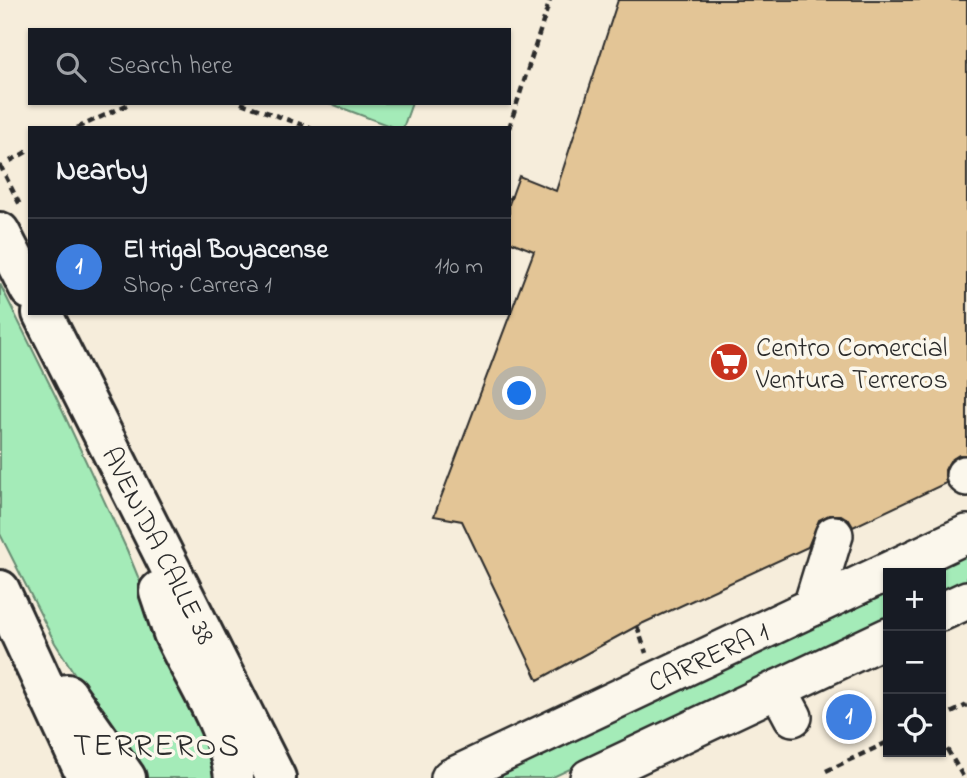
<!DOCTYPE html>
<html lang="en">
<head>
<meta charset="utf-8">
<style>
	body { margin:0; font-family:"Indie Flower",sans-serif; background:#242831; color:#f1f3f6 }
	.controls { position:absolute; right:21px; bottom:21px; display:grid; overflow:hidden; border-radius:0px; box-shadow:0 2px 5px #0004 }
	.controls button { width:63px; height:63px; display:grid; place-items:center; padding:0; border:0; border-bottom:2px solid #363941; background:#171b24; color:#f1f3f6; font:35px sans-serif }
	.you { position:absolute; left:520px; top:394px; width:24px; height:24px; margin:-18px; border:5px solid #fff; border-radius:50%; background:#1a73e8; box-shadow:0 0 0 10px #1a73e833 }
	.badge { display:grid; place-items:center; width:46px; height:46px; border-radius:50%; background:#c8321e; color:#fff; font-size:23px; font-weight:700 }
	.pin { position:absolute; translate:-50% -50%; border:4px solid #fff; box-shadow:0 2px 7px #0006 }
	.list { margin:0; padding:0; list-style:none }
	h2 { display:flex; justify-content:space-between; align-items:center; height:91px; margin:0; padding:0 28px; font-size:30px }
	h2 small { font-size:23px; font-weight:400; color:#9ea1a6 }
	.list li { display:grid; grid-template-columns:46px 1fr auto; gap:21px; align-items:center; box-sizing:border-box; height:98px; padding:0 28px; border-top:2px solid #363941 }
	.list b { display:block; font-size:26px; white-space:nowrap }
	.list p { margin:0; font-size:23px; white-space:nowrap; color:#9ea1a6 }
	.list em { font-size:23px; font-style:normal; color:#9ea1a6 }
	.icon { flex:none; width:38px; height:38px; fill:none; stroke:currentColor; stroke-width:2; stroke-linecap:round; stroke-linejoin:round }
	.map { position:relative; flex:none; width:967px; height:778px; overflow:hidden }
	.search { position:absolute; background:#171b24; box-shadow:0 2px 5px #0004; left:28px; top:28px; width:483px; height:77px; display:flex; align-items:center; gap:18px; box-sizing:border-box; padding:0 24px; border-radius:0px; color:#9ea1a6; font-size:26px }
	.panel { position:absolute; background:#171b24; box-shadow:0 2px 5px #0004; left:28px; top:126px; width:483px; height:189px; border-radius:0px }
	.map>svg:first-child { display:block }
	.green { fill:#a4ebb8; stroke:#688b72; stroke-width:2 }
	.building { fill:#e3c596; stroke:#2b2b2b; stroke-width:2 }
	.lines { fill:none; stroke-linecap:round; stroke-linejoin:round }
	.minor-casing { stroke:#2b2b2b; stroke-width:42 }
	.major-casing { stroke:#2b2b2b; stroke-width:44 }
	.path { stroke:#2b2b2b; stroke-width:4.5; stroke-dasharray:7 5; stroke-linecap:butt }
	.minor { stroke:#fbf7ec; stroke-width:37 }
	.major { stroke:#fbf7ec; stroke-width:38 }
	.labels { text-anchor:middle; stroke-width:7; stroke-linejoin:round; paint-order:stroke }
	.poi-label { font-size:28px; fill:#2b2b2b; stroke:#fbf7ec; text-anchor:start }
	.street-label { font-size:28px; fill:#2b2b2b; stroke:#fbf7ec }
	.quarter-label { font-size:32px; letter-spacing:2px; fill:#2b2b2b; stroke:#fbf7ec }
</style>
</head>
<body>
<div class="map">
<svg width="967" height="778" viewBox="0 0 967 778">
	<rect width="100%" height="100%" fill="#f6eddb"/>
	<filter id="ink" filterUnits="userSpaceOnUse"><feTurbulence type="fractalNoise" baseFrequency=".0143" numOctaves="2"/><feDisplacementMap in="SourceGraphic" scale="14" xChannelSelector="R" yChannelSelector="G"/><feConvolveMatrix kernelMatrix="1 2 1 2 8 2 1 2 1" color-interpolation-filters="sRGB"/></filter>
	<g filter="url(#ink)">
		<!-- green -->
		<g class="green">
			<polygon points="329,103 412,103 403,128 395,128"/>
			<polygon points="0,284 56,397 127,550 171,657 205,728 218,778 141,778 55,643 0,534"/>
			<polygon points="967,552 967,582 941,594 941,573 922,573"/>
			<polygon points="888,589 888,619 551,778 487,778"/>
		</g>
		<!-- building -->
		<polygon class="building" points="618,0 967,0 967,455 959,455 950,461 945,470 946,483 853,527 849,520 841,515 829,515 819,520 808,547 637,626 538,680 462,521 434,516 534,251 509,241 509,204 519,176 556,191"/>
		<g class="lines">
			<!-- minor casing -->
			<g class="minor-casing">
				<g id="minor">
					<polyline points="965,475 967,477"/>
					<polyline points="812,607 834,535"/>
					<polyline points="941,612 967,600"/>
					<polyline points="778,689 793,717"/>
					<polyline points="450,778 967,534"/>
					<polyline points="589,778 888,637"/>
				</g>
			</g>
			<!-- major casing -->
			<g class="major-casing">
				<g id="major">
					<polyline points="0,232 30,290"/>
					<polyline points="42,313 276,778"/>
					<polyline points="0,590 87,778"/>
					<path d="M 159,591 C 164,605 168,619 173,633 C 194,679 229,727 234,778"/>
					<polyline points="67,694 126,778"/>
				</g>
			</g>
			<!-- path -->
			<g class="path">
				<polyline points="241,103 311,128"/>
				<polyline points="77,128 131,103"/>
				<polyline points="509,128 550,0"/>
				<polyline points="10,161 30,150"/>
				<polyline points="0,165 20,205"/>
				<polyline points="509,197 512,198"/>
				<polyline points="637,626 646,653"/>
				<polyline points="941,718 967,705"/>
				<polyline points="941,739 964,778"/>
				<polyline points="826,771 888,742"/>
			</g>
			<!-- minor -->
			<use href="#minor" class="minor"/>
			<!-- major -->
			<use href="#major" class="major"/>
		</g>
	</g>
	<!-- icons -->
	<defs>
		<g id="supermarket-disc" transform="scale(2.0125)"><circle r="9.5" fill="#c8321e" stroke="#fbf7ec"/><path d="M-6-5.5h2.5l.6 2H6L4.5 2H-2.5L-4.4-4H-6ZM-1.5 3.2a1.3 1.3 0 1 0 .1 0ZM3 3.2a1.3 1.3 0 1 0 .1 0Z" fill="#fff"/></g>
	</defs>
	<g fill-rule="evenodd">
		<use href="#supermarket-disc" x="729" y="362"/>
	</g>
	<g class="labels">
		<!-- poi labels -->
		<g class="poi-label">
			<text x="756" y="356">Centro Comercial<tspan x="756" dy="32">Ventura Terreros</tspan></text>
		</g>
		<!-- street labels -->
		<g class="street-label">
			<text transform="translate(160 545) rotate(63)" y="10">AVENIDA CALLE 38</text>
			<text transform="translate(708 656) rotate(-25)" y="10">CARRERA 1</text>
		</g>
		<!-- quarter labels -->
		<g class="quarter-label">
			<text x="157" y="755">TERREROS</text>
		</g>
	</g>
</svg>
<div class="controls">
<button>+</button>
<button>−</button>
<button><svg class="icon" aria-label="locate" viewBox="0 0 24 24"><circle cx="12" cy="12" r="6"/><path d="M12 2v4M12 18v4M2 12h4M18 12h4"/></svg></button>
</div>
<div class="you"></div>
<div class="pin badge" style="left:849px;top:717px;background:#3f7fe0">1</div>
<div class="search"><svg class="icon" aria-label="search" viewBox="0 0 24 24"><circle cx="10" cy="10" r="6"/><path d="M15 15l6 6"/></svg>Search here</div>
<section class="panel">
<h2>Nearby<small></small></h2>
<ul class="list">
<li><span class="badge" style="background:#3f7fe0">1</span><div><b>El trigal Boyacense</b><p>Shop · Carrera 1</p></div><em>110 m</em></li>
</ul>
</section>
</div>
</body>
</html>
